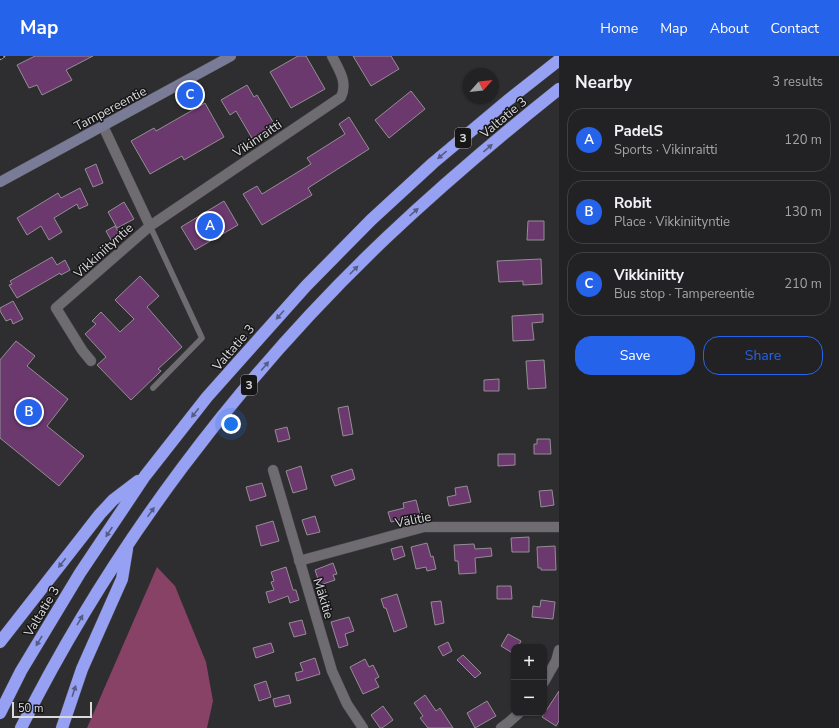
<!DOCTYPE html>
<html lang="en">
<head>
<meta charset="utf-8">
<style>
	body { margin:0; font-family:"Nunito Sans",sans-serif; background:#2a2a2c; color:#f1f3f6 }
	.controls { position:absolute; right:12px; bottom:12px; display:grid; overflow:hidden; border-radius:8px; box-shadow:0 1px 3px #0004 }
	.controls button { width:36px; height:36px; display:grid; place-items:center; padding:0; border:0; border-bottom:1px solid #3f3f41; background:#222224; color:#f1f3f6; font:20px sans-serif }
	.compass { position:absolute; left:463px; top:12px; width:36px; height:36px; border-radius:50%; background:#222224; box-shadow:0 1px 3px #0004; rotate:63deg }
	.scale { position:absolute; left:12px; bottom:10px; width:80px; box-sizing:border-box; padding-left:4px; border:2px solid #dad9dc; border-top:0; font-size:11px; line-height:14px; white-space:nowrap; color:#dad9dc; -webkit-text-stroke:3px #161617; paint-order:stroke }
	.you { position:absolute; left:231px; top:368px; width:14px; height:14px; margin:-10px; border:3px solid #fff; border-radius:50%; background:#1a73e8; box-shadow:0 0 0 6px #1a73e833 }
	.badge { display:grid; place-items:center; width:26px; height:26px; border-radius:50%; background:#2563eb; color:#fff; font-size:13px; font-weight:700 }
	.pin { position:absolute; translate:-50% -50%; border:2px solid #fff; box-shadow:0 1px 4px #0006 }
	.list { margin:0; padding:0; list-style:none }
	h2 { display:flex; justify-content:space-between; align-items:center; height:52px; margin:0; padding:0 16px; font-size:17px }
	h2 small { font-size:13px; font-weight:400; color:#a2a4a6 }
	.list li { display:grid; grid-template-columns:26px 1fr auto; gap:12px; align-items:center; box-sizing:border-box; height:64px; margin:0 8px 8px; padding:0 8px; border:1px solid #3f3f41; border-radius:16px }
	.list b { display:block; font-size:15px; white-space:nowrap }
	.list p { margin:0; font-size:13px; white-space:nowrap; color:#a2a4a6 }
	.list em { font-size:13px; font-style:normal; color:#a2a4a6 }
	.actions { display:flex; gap:8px; padding:12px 16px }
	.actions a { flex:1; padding:9px 0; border:1px solid #2563eb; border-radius:16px; text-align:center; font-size:14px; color:#2563eb }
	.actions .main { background:#2563eb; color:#fff }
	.map { position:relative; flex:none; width:559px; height:672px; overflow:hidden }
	header { display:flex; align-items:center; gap:24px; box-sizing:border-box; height:56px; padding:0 20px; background:#2563eb; color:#fff }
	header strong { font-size:19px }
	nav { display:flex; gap:22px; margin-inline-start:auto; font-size:14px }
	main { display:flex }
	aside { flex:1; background:#222224 }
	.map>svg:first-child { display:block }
	.forest { fill:#874266 }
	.building { fill:#6b396e; stroke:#928f92 }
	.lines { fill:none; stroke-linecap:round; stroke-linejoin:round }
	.lane-casing { stroke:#49484b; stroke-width:6 }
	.street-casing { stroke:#49484b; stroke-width:11 }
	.secondary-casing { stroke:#49484b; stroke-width:11 }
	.highway-casing { stroke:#49484b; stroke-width:13 }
	.lane { stroke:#6e6c70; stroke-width:5.5 }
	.street { stroke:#6e6c70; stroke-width:10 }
	.secondary { stroke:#7a7c97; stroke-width:10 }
	.highway { stroke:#97a1f3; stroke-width:12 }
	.rail-casing { stroke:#a7a6a9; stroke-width:4.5 }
	.rail { stroke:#161617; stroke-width:3; stroke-dasharray:9; stroke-linecap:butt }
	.oneway { fill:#565c85 }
	.labels { text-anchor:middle; stroke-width:3; stroke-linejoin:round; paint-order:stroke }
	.shield { fill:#161617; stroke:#9f9ea1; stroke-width:1 }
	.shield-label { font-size:12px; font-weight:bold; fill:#dad9dc }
	.street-label { font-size:13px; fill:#dad9dc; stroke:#161617 }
</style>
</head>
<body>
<header>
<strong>Map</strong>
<nav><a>Home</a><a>Map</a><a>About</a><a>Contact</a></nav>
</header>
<main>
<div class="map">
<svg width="559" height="672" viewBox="0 0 559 672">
	<rect width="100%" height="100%" fill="#2e2d30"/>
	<!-- forest -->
	<polygon class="forest" points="157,511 175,530 206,606 213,645 207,672 87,672"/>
	<!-- building -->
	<g class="building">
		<polygon points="35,0 93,0 66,14 72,24 42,39 37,29 29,32 17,9"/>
		<polygon points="298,0 306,0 325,33 291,52 270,16"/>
		<polygon points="353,0 391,0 399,13 371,30"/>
		<polygon points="247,29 254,41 257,39 276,71 253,84 236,55 230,59 221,44"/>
		<polygon points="411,35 425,53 389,82 375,64"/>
		<polygon points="205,47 224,81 184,104 182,100 150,118 131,85 154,72 156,75"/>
		<polygon points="349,61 369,93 308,132 312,139 262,169 243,138 257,130 262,138 311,108 307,102 345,78 339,68"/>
		<polygon points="96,108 103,127 93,131 85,113"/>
		<polygon points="80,132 88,149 79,153 77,148 54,162 62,176 49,184 41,170 27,179 17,162 58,137 61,142"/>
		<polygon points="224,145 238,169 195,194 181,171"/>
		<polygon points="124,146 134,163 117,172 108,156"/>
		<polygon points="528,165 544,165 544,184 527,184"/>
		<polygon points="115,170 120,179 111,184 106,175"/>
		<polygon points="52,201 57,209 65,204 70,214 61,219 60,217 17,242 9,229 12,228 10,225"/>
		<polygon points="541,203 542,228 523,229 523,225 499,226 497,205"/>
		<polygon points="140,220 159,240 147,251 182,291 158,313 161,315 131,344 97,309 106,301 85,278 96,268 92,265 101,256 120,276 134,263 115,244"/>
		<polygon points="13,245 23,263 13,268 11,263 6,265 0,255 0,252"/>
		<polygon points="543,258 543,266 532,267 534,284 513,285 512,260"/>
		<polygon points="16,285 35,300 27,310 68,343 47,370 84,400 59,430 0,382 0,304"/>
		<polygon points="544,304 546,332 528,333 526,305"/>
		<polygon points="499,323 499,335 484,335 484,324"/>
		<polygon points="348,350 353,378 343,380 338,352"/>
		<polygon points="287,371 290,383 278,386 275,374"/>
		<polygon points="537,383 550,383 551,398 534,398 534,388 537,388"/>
		<polygon points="498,398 515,398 515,409 498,410"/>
		<polygon points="301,410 307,433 293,437 286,415"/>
		<polygon points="352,413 355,423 335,430 331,420"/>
		<polygon points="262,427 266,440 250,445 246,431"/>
		<polygon points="467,430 471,446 449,450 447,441 456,439 455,432"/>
		<polygon points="552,434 554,449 541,451 539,435"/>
		<polygon points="416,444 420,459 391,466 388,456 404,452 403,447"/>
		<polygon points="315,460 320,476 307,479 302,464"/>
		<polygon points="273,465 279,485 261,490 256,470"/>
		<polygon points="529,481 529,496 512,496 511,482"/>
		<polygon points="427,487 431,501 433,500 436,513 427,515 426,511 416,513 411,491"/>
		<polygon points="474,488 475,493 491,492 492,500 475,502 476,517 459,518 458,505 455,505 454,489"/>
		<polygon points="402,490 405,500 394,504 391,493"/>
		<polygon points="555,490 556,514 541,514 541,512 538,512 537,491"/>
		<polygon points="333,507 337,518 333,519 335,524 320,529 315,514"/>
		<polygon points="286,511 293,534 296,534 299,544 290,547 288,540 269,547 266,536 274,534 271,526 274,525 271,516"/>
		<polygon points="497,530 511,530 512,543 497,543"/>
		<polygon points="397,538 407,571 394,576 386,552 384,552 381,543"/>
		<polygon points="541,544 555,546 553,563 532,561 533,550 540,551"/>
		<polygon points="441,545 444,567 435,569 431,546"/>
		<polygon points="349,561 354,575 345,578 348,589 339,592 331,566"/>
		<polygon points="302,564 306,578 294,581 289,567"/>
		<polygon points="508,578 521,585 518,591 514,591 514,598 501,590"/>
		<polygon points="448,586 452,595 443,600 438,591"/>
		<polygon points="271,587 274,596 256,602 253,592"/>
		<polygon points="463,599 481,617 475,622 457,604"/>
		<polygon points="315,602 320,618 297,625 295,617 303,615 300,607"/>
		<polygon points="365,603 369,611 373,609 379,621 375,623 379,631 363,638 350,611"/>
		<polygon points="266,625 271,641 259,645 254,629"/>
		<polygon points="559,635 559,665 556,670 542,661"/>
		<polygon points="289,639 291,647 275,651 273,643"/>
		<polygon points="425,639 436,655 440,652 453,672 428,672 420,662 423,660 414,647"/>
		<polygon points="487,645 496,660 475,672 467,657"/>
		<polygon points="383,650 393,664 382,672 380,672 371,659"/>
	</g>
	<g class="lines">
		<!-- lane casing -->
		<g class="lane-casing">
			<polyline id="lane" points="150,170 202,282 153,332"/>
		</g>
		<!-- street casing -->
		<g class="street-casing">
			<g id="street">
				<polyline points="103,70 150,170"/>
				<path d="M 91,305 L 82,294 L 56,252 L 150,170 L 341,41 C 348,26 339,14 332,0"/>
				<polyline points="273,414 332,615 347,648 363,672"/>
				<polyline points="299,505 424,471 559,471"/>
				<polyline points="544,626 556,605 559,594"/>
				<polyline points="501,672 509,666 519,657"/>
			</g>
		</g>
		<!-- secondary casing -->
		<g class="secondary-casing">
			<polyline id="secondary" points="0,126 231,0"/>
		</g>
		<!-- highway casing -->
		<g class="highway-casing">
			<g id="highway">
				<polyline points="0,586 100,458 113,444 138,425"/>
				<polyline points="0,657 21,615 80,517 145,420 207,341 306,230 371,164 433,107 507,45 559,4"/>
				<path d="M 21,672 C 112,490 239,322 386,182 C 441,130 500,80 559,33"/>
				<polyline points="62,672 82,613 122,523 127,493"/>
			</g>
		</g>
		<!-- lane -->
		<use href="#lane" class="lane"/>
		<!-- street -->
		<use href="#street" class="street"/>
		<!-- secondary -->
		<use href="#secondary" class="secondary"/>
		<!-- highway -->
		<use href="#highway" class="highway"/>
		<!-- rail casing -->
		<g class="rail-casing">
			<polyline id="rail" points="0,2 3,0"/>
		</g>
		<!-- rail -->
		<use href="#rail" class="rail"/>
	</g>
	<!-- one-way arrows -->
	<defs><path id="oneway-solid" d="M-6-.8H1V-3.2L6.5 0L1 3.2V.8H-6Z"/></defs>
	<g class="oneway">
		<use href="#oneway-solid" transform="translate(488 92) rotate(-40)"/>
		<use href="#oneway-solid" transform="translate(442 99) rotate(140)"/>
		<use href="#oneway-solid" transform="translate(414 156) rotate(-42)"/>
		<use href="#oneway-solid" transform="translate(354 214) rotate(-45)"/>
		<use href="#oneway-solid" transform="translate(280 259) rotate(132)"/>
		<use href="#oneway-solid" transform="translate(265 310) rotate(-50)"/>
		<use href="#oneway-solid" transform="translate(195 357) rotate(128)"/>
		<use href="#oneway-solid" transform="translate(151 456) rotate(-54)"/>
		<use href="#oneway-solid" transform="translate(109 476) rotate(124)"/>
		<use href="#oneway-solid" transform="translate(62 507) rotate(128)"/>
		<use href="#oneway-solid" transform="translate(80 564) rotate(-60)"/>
		<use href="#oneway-solid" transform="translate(39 585) rotate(121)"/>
		<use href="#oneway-solid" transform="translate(74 635) rotate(-72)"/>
	</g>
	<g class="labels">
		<!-- shield labels -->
		<g class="shield">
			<rect x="455" y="72" width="16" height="20" rx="3"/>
			<rect x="241" y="319" width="16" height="20" rx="3"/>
		</g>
		<g class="shield-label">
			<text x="463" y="86">3</text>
			<text x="249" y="333">3</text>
		</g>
		<!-- street labels -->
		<g class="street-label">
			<text transform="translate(110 52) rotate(-28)" y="5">Tampereentie</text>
			<text transform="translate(503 61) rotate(-40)" y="5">Valtatie 3</text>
			<text transform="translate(257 82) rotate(-34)" y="5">Vikinraitti</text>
			<text transform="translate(103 194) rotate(-42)" y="5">Vikkiniityntie</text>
			<text transform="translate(233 291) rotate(-49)" y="5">Valtatie 3</text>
			<text transform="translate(413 463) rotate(-11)" y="5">Välitie</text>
			<text transform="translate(324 542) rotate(73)" y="5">Mäkitie</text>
			<text transform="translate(41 555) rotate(-59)" y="5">Valtatie 3</text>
		</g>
	</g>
</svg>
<div class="controls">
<button>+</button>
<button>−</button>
</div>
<svg class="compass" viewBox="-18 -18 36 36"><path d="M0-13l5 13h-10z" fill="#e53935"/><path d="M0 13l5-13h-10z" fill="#a2a4a6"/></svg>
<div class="scale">50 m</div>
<div class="you"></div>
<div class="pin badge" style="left:210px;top:170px">A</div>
<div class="pin badge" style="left:29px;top:356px">B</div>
<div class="pin badge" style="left:190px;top:39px">C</div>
</div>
<aside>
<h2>Nearby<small>3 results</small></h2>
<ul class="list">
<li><span class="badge">A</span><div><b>PadelS</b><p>Sports · Vikinraitti</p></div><em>120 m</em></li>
<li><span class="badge">B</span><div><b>Robit</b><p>Place · Vikkiniityntie</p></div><em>130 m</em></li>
<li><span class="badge">C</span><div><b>Vikkiniitty</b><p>Bus stop · Tampereentie</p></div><em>210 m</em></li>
</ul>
<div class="actions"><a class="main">Save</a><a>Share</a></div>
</aside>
</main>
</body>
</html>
